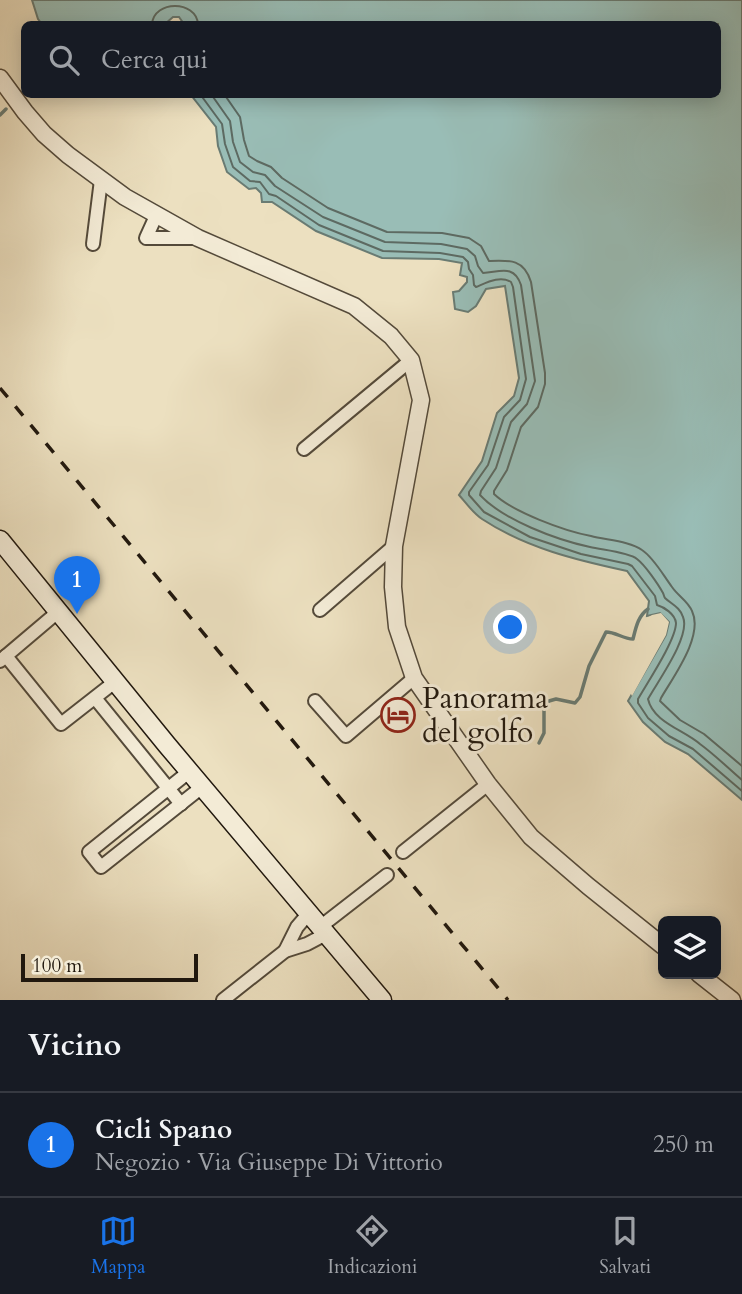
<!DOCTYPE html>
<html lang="it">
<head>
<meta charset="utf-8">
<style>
	body { margin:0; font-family:Cardo,serif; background:#242831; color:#f1f3f6 }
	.controls { position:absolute; right:21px; bottom:21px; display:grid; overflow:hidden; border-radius:10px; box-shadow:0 4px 18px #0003 }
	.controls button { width:63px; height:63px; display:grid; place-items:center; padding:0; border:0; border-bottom:2px solid #363941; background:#171b24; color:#f1f3f6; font:35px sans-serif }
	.scale { position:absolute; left:21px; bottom:18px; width:177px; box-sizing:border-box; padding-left:7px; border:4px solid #21180e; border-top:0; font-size:19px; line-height:24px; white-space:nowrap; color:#21180e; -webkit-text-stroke:5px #f3ebd6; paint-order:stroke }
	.you { position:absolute; left:511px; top:628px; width:24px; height:24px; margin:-18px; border:5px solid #fff; border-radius:50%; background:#1a73e8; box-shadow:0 0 0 10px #1a73e833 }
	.badge { display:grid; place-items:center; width:46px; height:46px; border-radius:50%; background:#1a73e8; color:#fff; font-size:23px; font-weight:700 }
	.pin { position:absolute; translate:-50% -58px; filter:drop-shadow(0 2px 4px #0008) }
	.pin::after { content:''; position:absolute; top:37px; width:24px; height:21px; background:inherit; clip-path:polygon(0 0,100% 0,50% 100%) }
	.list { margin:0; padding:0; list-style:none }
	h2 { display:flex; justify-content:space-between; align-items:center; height:91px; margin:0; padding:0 28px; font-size:30px }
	h2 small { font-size:23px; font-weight:400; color:#9ea1a6 }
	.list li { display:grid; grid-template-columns:46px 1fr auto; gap:21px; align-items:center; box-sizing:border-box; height:105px; padding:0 28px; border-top:2px solid #363941 }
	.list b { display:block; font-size:26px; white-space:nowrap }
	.list p { margin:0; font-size:23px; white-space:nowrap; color:#9ea1a6 }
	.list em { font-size:23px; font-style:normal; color:#9ea1a6 }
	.icon { flex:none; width:38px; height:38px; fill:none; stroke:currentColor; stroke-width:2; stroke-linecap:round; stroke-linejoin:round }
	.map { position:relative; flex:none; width:742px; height:1000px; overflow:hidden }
	.search { position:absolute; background:#171b24; box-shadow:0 4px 18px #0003; left:21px; right:21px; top:21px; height:77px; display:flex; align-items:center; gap:18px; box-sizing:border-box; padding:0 24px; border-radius:10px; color:#9ea1a6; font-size:26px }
	.sheet { height:196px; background:#171b24 }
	nav { display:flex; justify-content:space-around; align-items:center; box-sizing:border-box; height:98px; border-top:2px solid #363941; background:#171b24; font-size:19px; color:#9ea1a6 }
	nav a { display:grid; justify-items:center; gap:4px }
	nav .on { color:#1a73e8 }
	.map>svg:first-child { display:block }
	.water { fill:#99bdb6; stroke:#697b73; stroke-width:2 }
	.pier { fill:#ece0c0 }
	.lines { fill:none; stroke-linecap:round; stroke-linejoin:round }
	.shore { stroke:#5d6a62; stroke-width:2 }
	.stream { stroke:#697b73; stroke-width:3.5 }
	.minor-casing { stroke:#544a3a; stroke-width:16 }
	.tertiary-casing { stroke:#544a3a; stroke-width:19 }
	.secondary-casing { stroke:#21180e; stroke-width:21 }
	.minor { stroke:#f3ebd6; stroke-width:12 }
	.tertiary { stroke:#f3ebd6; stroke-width:16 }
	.secondary { stroke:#f3ebd6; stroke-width:18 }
	.rail { stroke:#21180e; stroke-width:3.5; stroke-dasharray:12 12; stroke-linecap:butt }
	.labels { text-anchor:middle; stroke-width:6; stroke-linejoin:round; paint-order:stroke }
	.poi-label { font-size:30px; fill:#21180e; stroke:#f3ebd6; text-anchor:start }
</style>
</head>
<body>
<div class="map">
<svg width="742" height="1000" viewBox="0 0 742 1000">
	<rect width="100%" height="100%" fill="#ece0c0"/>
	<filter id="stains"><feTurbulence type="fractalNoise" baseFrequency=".00286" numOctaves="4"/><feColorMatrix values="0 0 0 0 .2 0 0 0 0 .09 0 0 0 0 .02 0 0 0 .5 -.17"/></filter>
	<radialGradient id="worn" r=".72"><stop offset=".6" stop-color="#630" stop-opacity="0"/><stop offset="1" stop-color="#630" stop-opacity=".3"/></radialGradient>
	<!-- water -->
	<path class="water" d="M 32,0 L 742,0 L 742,800 L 688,754 L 665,742 L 643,722 L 628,701 L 666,635 L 669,622 L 660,613 L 647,616 L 649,601 L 627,571 C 576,560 526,548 482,519 C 473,513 466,503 459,495 L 482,461 L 497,413 L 514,396 L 519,378 L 505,286 L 486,289 L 476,306 L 468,312 L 455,309 L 453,292 L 459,291 L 467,282 L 467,277 L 460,275 L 462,263 L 439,259 L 382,258 L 316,231 L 272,202 L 262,202 L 261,193 L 256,188 L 249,189 L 227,172 L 218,146 L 216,127 L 191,95 L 718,94 L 718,24 L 184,24 L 179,17 L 173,17 L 165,24 L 42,24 L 38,19 Z"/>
	<!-- pier -->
	<polygon class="pier" points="661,613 669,622 666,635 632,696 630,692 663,634 665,623 659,617 645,619 652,615"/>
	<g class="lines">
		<!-- shore -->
		<g class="shore">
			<path d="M 152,24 C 154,0 196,0 198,24"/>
			<path d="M 200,94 L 222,124 L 225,144 L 233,167 L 250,181 L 260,182 L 269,194 L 276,196 L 319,225 L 383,251 L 440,253 L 463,257 L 468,262 L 469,269 L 473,275 L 474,285 L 476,287 C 486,283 500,275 511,282 L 513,287 L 526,379 L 520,400 L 504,417 L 488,465 L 469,492 L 469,495 L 484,512 L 530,537 L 581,554 L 628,564 L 632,566 L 655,596 L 657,605 C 664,607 675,614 676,623 C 676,640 647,683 638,699 L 638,703 L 648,718 L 669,736 L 693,749 L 742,791"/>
			<path d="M 211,94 L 230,121 L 233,142 L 240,162 L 253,172 L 265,175 L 275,186 L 323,217 L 385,242 L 441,244 L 467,249 L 475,256 L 478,266 L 483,273 C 500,272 514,264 521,285 L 535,381 L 527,404 L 511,422 L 496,468 L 481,491 L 480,495 C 503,520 557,540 590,547 C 602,550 628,552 637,559 C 645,565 658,584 663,593 C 664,595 664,597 665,598 C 671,604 680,607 683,617 C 691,636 658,681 648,699 C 653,722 684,730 700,744 C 715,755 728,768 742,780"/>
			<path d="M 224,94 L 240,117 L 244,140 L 249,156 L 257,161 L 271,167 L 282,178 L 328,208 L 387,232 L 442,233 L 469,238 L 481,246 L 489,261 C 510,260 524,259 531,282 L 545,373 L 545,384 L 538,407 L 521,427 L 507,470 L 494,491 L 494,494 C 513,512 564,531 591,536 C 605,540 630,541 642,550 C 654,558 663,575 672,587 C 678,596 688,601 692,611 C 704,636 673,677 661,698 L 660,701 L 680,720 L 704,734 L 742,766"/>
		</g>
		<!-- stream -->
		<g class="stream">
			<polyline points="0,115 6,109"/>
			<path d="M 539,743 L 544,733 L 544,710 L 549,701 L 556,699 L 575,703 L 580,697 L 589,666 L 606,632 C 616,632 623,639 633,639 C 636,627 638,616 648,609"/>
		</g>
		<!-- minor casing -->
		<g class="minor-casing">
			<g id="minor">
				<polyline points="156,216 146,238 198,238"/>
				<polyline points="93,244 101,180"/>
				<polyline points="304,449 411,360"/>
				<polyline points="320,610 394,546"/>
				<polyline points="6,656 61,724 116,681"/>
				<polyline points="0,661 59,611"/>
				<polyline points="95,698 181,804"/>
				<polyline points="315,701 346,736 414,678"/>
				<polyline points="190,771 89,852 101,867 202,787"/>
				<polyline points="403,852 488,784"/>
				<polyline points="320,927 387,875"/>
				<polyline points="285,951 297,927 309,913"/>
				<polyline points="223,1000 285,951 307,944 326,934"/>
			</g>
		</g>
		<!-- tertiary casing -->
		<g class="tertiary-casing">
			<g id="tertiary">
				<polyline points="0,78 25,112 44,134 68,155 125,197 198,238 354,306 391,336 411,360 421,400 394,546 393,587 397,627 414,678 488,784 531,837 588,886 663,946"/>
				<polyline points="699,974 732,1000"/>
			</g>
		</g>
		<!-- secondary casing -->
		<g class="secondary-casing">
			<polyline id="secondary" points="0,540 167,745 382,1000"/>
		</g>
		<!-- minor -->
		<use href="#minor" class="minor"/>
		<!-- tertiary -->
		<use href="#tertiary" class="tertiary"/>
		<!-- secondary -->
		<use href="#secondary" class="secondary"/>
		<!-- rail -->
		<polyline class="rail" points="0,388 508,1000"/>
	</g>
	<!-- icons -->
	<defs>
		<g id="hotel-ring" transform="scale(1.75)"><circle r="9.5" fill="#f3ebd6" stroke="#8f2418" stroke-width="1.5"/><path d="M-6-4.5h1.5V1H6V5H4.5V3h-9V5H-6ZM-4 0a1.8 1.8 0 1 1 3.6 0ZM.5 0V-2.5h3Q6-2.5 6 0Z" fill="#8f2418"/></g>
	</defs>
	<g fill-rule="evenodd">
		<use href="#hotel-ring" x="398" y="715"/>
	</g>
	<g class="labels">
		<!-- poi labels -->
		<g class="poi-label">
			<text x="422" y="708">Panorama<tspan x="422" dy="34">del golfo</tspan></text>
		</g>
	</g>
	<rect width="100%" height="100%" filter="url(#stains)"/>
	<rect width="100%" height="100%" fill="url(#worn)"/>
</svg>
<div class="controls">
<button><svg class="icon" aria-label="layers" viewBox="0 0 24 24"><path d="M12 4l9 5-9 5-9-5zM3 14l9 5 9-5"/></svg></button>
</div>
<div class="scale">100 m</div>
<div class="you"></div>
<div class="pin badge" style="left:77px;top:614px">1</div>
<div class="search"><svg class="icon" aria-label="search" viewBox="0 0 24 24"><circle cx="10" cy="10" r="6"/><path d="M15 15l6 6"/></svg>Cerca qui</div>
</div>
<section class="sheet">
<h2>Vicino<small></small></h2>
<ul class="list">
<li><span class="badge">1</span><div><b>Cicli Spano</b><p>Negozio · Via Giuseppe Di Vittorio</p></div><em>250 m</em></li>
</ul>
</section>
<nav>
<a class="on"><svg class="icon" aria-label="map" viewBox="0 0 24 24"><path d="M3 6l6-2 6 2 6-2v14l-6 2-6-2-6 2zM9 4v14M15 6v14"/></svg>Mappa</a>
<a><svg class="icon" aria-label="directions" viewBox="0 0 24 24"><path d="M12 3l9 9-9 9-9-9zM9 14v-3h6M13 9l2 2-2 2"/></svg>Indicazioni</a>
<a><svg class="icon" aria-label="saved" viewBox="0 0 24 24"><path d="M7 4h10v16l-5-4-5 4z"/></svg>Salvati</a>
</nav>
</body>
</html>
